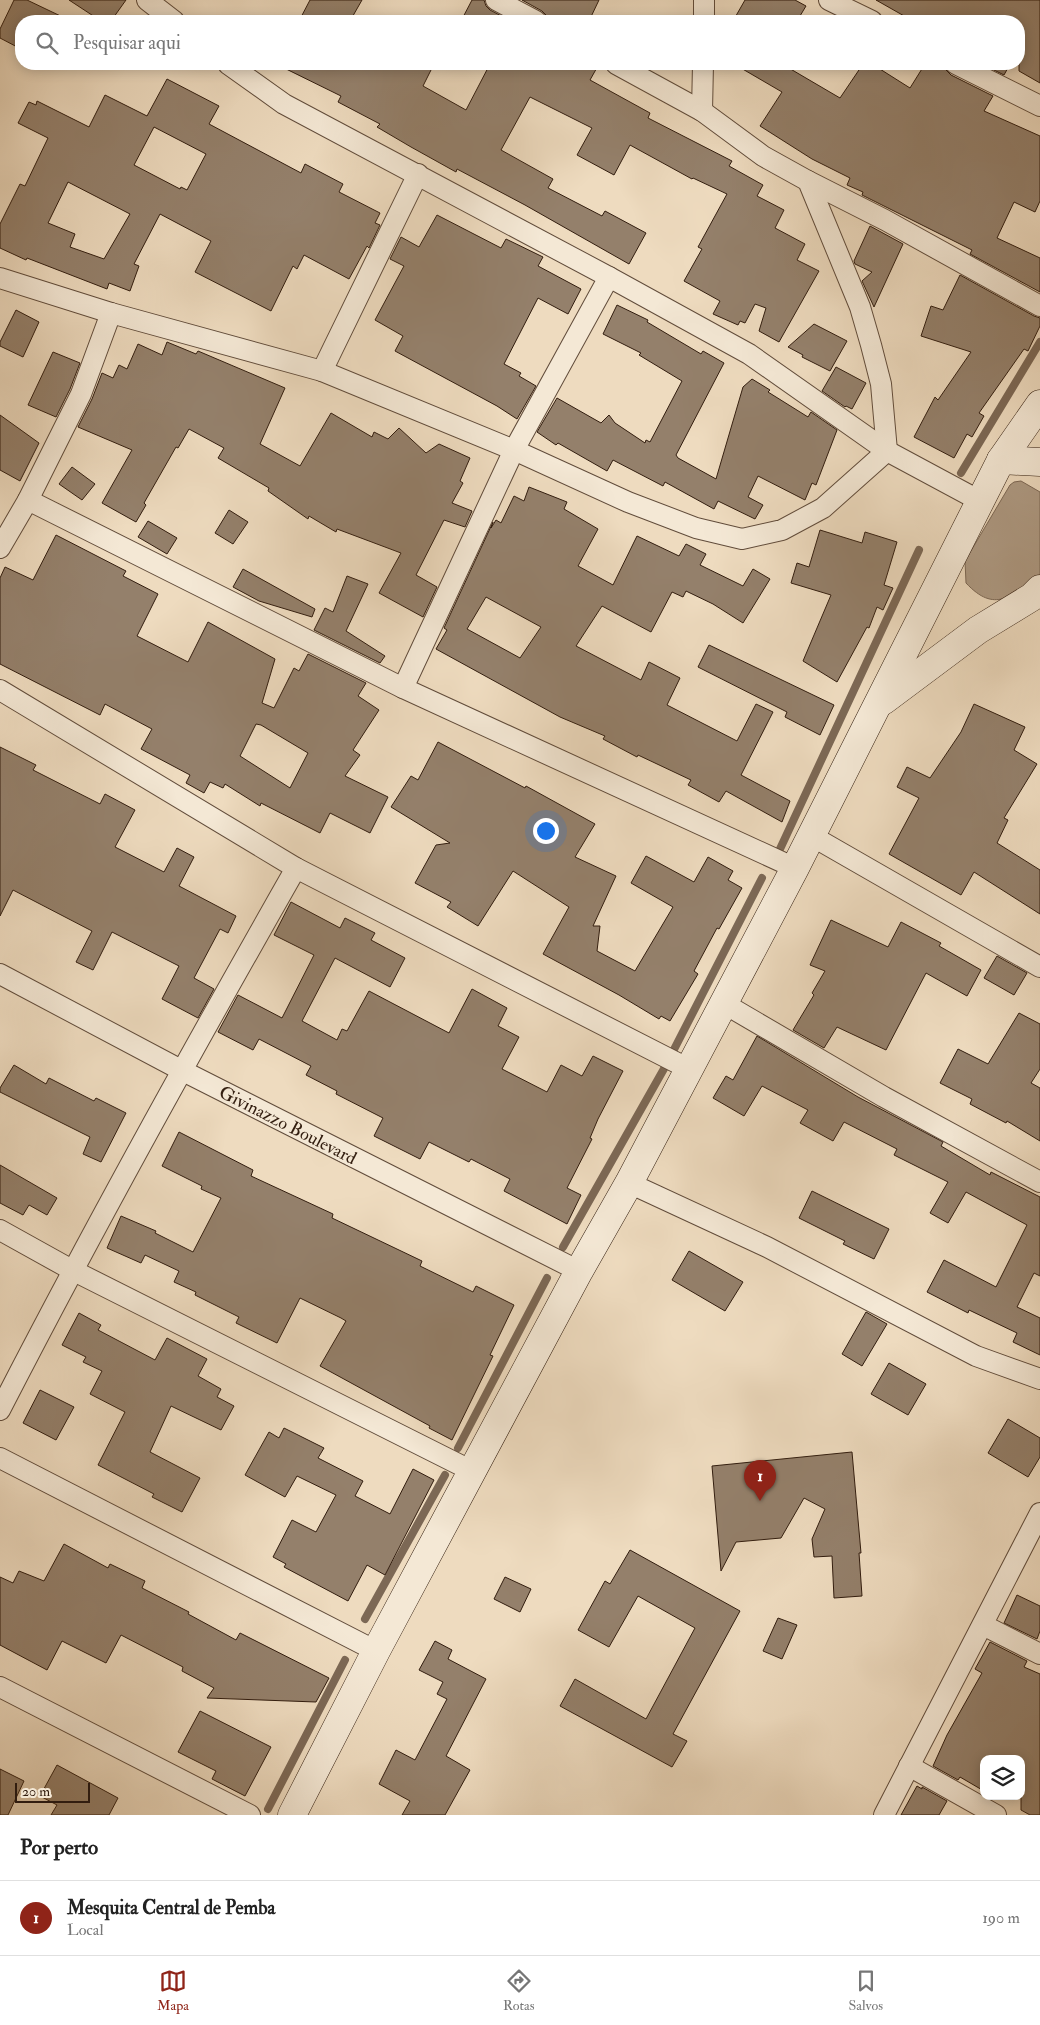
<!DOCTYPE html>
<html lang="pt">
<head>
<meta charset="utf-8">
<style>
	body { margin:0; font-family:"IM FELL Double Pica",serif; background:#f6f6f6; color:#222 }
	.controls { position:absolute; right:15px; bottom:15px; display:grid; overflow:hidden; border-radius:10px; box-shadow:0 2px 12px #0003 }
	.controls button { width:45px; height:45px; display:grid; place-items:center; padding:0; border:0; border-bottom:1px solid #e0e0e0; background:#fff; color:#222; font:25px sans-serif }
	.scale { position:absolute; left:15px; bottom:12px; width:75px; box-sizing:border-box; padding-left:5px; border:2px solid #321d0f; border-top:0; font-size:14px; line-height:18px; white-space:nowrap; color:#321d0f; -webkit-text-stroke:4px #f4e8d5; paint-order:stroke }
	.you { position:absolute; left:545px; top:830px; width:18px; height:18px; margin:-12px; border:4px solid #fff; border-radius:50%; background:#1a73e8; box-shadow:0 0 0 8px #1a73e833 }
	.badge { display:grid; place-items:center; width:32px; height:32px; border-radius:50%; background:#8f2418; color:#fff; font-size:16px; font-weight:700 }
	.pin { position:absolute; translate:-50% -41px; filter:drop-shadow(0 1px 2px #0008) }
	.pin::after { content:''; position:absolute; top:26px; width:18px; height:15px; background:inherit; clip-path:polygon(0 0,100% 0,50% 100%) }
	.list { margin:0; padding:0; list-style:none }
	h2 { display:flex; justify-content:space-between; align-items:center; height:65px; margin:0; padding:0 20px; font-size:21px }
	h2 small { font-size:16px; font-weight:400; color:#767676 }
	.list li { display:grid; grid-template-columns:32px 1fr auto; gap:15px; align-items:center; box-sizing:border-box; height:75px; padding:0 20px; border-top:1px solid #e0e0e0 }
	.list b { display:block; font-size:19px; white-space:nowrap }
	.list p { margin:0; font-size:16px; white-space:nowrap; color:#767676 }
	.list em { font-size:16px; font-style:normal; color:#767676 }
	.icon { flex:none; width:28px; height:28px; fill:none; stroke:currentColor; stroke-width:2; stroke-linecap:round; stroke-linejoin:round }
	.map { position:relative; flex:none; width:1040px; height:1815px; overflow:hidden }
	.search { position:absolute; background:#fff; box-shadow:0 2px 12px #0003; left:15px; right:15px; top:15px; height:55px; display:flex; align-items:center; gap:12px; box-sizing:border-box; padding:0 18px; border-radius:20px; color:#767676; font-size:19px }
	.sheet { height:140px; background:#fff }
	nav { display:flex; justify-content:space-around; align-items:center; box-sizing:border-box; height:70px; border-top:1px solid #e0e0e0; background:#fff; font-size:14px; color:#767676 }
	nav a { display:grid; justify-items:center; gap:2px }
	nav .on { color:#8f2418 }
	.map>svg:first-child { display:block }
	.water { fill:#ae9a83; stroke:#7c6855 }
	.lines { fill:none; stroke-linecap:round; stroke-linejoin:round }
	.stream { stroke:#7c6855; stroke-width:8 }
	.building { fill:#94806b; stroke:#321d0f; fill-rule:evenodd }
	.street-casing { stroke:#614c3b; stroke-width:22 }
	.secondary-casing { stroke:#321d0f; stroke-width:29 }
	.street { stroke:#f4e8d5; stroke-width:20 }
	.secondary { stroke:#f4e8d5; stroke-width:28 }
	.labels { text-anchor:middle; stroke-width:5; stroke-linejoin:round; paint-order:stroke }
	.street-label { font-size:18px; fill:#321d0f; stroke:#f4e8d5 }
</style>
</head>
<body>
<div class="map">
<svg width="1040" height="1815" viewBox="0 0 1040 1815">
	<rect width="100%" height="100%" fill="#eedbbf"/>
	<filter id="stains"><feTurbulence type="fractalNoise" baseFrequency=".004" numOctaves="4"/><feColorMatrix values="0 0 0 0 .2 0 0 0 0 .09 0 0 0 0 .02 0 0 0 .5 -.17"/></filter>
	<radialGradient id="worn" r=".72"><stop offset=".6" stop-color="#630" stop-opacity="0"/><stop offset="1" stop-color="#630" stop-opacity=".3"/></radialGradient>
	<!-- water -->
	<path class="water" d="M 1021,481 L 1040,492 L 1040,576 C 1011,596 995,614 966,583 L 965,561 L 1010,485 L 1014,482 Z"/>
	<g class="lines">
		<!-- stream -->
		<g class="stream">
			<polyline points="961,473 1040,342"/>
			<polyline points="780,849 919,550"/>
			<polyline points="563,1247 665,1067 762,878"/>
			<polyline points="458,1448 547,1278"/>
			<polyline points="365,1619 445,1475"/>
			<polyline points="268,1809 345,1660"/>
		</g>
	</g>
	<!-- building -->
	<g class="building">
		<polygon points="14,0 27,0 71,21 21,21 21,49 0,38 0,29"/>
		<polygon points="69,0 126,0 111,21 101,21"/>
		<polygon points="310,0 362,0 350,21 299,21"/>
		<polygon points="472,0 484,0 486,6 490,10 511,21 461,21"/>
		<polygon points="522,0 599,0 589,21 548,21 546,15 542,11"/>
		<polygon points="745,0 795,0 806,6 797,21 733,21"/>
		<polygon points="876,0 1040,0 1040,83 1019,71 1019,21 913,21"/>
		<polygon points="276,64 434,64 423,86 466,110 490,64 599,64 590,80 650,113 648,118 732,161 729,166 763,185 757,196 784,210 775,228 805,244 797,260 819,271 779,342 759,331 766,308 755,304 745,323 740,321 738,325 713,314 720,301 684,281 702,249 698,247 727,194 693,178 692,179 630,145 614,175 577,155 592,128 530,97 501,150 553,179 548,188 602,216 605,211 646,233 629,264 525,205 457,169 456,172 411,147 377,127 380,124 338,102 341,96"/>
		<polygon points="734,64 782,64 840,98 863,64 872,64 910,88 925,64 944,64 946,70 951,75 993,96 984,111 1040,136 1040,201 1035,212 1014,202 997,238 1040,258 1040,292 970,254 972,250 862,195 863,192 847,185 850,178 812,159 760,126 782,92"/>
		<polygon points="982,64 1010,64 1004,75"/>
		<path d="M 167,79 L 219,106 L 209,124 L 301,173 L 305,164 L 343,184 L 339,192 L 380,213 L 375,223 L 380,225 L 369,248 L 367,246 L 349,279 L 304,255 L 297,269 L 293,266 L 271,311 L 195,272 L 211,241 L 160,214 L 134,264 L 139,266 L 130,291 L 109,283 L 107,289 L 27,258 L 26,260 L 0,248 L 0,224 L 20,184 L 25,186 L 48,138 L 18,123 L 29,102 L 36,105 L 37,101 L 89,127 L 105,95 L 147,116 ZM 154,127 L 206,154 L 187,190 L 181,187 L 180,189 L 134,165 ZM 68,182 L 130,214 L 104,259 L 70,247 L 75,234 L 48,223 Z"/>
		<polygon points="437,215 501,248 506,239 543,257 538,266 581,289 568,314 538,298 504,364 521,373 519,376 536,386 517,419 497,406 395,351 403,336 375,320 404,266 390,259 401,237 419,247"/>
		<polygon points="870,226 903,244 874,307 862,281 872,272 855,264 854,261"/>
		<polygon points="960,275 1034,316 1040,318 1040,326 1028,351 1024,349 979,413 984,416 972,437 967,434 954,458 914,437 935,397 938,400 971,352 921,336 931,306 943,310"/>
		<polygon points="617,305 648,320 647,322 701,354 703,351 724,363 676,455 678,458 716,479 743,387 752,379 770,390 768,392 808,417 811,412 837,430 816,485 812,483 805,500 758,476 748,497 763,505 755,519 718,501 714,509 665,482 663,486 613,460 607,471 558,443 556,445 537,432 557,398 601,423 609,415 615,423 645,443 646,440 650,442 682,381 639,355 641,353 603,334"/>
		<polygon points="16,310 39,322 23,357 0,346 0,342"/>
		<polygon points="814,324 847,341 830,371 802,357 803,355 788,347"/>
		<polygon points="167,342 196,354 198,351 285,388 260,444 300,466 331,413 372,437 374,432 388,439 399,428 426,453 439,444 470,458 460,481 463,483 452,503 472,511 465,527 444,520 416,575 437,587 423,617 379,593 401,553 337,529 336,532 309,516 308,519 268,491 269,488 218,458 224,448 189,429 178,448 176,447 144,503 146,505 136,522 102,503 132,450 78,427 92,399 102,373 113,378 119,365 127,369 138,344 162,355"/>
		<polygon points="53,352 80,363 70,389 56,417 28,405"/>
		<polygon points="836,367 866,383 852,409 846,406 845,407 822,391"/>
		<polygon points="0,415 39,443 20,481 0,470"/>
		<polygon points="72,467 95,484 82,500 59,484"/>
		<path d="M 529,487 L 567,502 L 564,509 L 598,529 L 578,566 L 613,585 L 637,536 L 679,556 L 686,544 L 706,554 L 700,565 L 743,586 L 753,569 L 770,579 L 743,623 L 713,604 L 686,591 L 683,597 L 672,592 L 651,632 L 602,606 L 576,646 L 641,680 L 649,662 L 680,678 L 667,705 L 737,741 L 756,704 L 773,712 L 741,775 L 790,801 L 782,822 L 726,791 L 719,802 L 688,785 L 691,780 L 638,755 L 637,757 L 603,739 L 605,736 L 560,717 L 436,649 L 447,630 L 444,628 L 493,522 L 491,528 L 496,520 L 501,523 L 514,496 L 524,501 ZM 486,597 L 541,627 L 520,658 L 467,629 Z"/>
		<polygon points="229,510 248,522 233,544 215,533"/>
		<polygon points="148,521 177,538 167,554 138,537"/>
		<polygon points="820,530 862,543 865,532 897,542 884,585 893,588 883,610 877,607 869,628 867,627 837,682 803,661 831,595 791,583 797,563 809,567"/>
		<path d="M 56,535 L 126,571 L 123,576 L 158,594 L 137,636 L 188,662 L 208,622 L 275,659 L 262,703 L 274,708 L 294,668 L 299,671 L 308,654 L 366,683 L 358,696 L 379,710 L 353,750 L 360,755 L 345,776 L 388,797 L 370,833 L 330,813 L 320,833 L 261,803 L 260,806 L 225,784 L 223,788 L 210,782 L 204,793 L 186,783 L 190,775 L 141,749 L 152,729 L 105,704 L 100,715 L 0,664 L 0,578 L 5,567 L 33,580 ZM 256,724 L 261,725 L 308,753 L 290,788 L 240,756 Z"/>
		<polygon points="243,569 315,609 312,617 259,601 233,587"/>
		<polygon points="347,576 368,584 346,631 385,656 380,663 314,630 325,608 333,612"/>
		<polygon points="709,645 834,705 820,735 785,717 787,712 698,667"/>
		<polygon points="974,704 1025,727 1014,750 1037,764 1004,818 1008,820 997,843 1040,870 1040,914 974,872 961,895 889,854 919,798 897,787 907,767 930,778 961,732"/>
		<polygon points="438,742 525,788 526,786 595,824 575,857 616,876 593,926 600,926 597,951 635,971 673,907 631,883 646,856 694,882 708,857 733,871 728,880 742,888 719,929 717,928 694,971 698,974 670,1021 661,1016 659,1019 619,995 543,954 569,907 513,871 478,926 447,907 451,902 415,883 436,845 450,843 391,807 411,776 418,780"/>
		<polygon points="0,747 36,765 33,770 100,804 105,794 135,810 115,847 164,872 177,848 194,857 179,886 236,916 228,933 220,929 194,978 214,989 198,1018 162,999 179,966 112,932 93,970 76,962 92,931 13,890 0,916"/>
		<polygon points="291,902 340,928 345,918 375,933 371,940 405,958 390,987 335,958 302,1021 337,1040 342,1029 347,1031 369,991 449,1033 472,989 507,1008 498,1026 519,1037 502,1069 547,1092 561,1065 582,1076 593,1056 623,1071 598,1119 590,1138 592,1139 567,1188 581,1195 567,1224 504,1191 510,1179 471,1159 469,1162 429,1142 420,1159 374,1136 383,1118 336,1094 337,1091 306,1075 311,1066 259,1039 253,1050 218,1032 238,995 282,1018 314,955 274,935"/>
		<polygon points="831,920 888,947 901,922 941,943 939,946 981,970 967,996 926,973 886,1050 837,1027 824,1048 793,1030 814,995 812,993 825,971 810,965"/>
		<polygon points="997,956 1027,973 1014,995 984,978"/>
		<polygon points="1019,1013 1040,1024 1040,1069 1031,1083 1040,1088 1040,1141 1007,1121 1006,1123 970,1104 972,1099 940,1083 958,1049 988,1064"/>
		<polygon points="757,1036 858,1097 943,1142 941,1146 990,1175 991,1172 1040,1197 1040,1276 1034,1273 1017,1307 1040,1318 1040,1355 1013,1342 1017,1333 969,1310 968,1313 927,1292 944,1260 996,1287 1027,1225 966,1192 948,1223 930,1213 948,1182 894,1155 897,1149 844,1122 833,1141 800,1123 808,1110 762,1086 744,1116 713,1098 726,1076 733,1080"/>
		<polygon points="14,1065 46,1084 49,1078 94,1101 96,1098 126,1113 101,1162 83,1154 90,1137 0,1092 0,1088"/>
		<polygon points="179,1132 253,1170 251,1176 333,1214 332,1218 422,1261 420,1266 473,1292 476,1286 514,1305 490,1355 493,1356 452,1440 429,1428 430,1426 320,1366 346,1321 341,1318 300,1298 277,1343 236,1323 239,1317 195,1295 196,1292 174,1282 179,1271 145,1255 141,1263 107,1248 121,1216 156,1231 155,1233 193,1252 221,1198 201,1189 202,1186 162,1166"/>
		<polygon points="0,1165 57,1198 47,1215 29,1205 23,1215 0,1203"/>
		<polygon points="812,1191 889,1229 874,1259 843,1244 845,1241 799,1218"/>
		<polygon points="689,1251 743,1282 725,1311 672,1280"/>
		<polygon points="866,1312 887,1324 862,1366 842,1354"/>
		<polygon points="79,1313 101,1325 98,1330 155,1360 167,1338 207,1359 198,1376 221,1389 217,1397 234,1406 221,1430 171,1406 150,1452 200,1478 182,1512 152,1497 154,1494 98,1465 125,1412 90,1394 102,1371 83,1362 86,1357 62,1345"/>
		<polygon points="889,1363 926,1384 908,1415 871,1394"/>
		<polygon points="40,1390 74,1407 56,1440 23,1423"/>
		<polygon points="1008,1419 1040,1438 1040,1457 1028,1477 988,1453"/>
		<polygon points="284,1428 324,1448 318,1458 363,1481 355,1496 390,1514 413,1469 434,1480 385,1575 367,1565 348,1601 284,1567 286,1564 273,1557 292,1520 316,1532 336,1495 297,1476 285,1497 245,1475 269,1432 279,1438"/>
		<polygon points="852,1452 861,1553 859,1553 862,1596 834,1598 832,1556 814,1557 812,1539 825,1509 804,1498 781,1538 736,1542 721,1571 712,1466"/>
		<polygon points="64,1544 108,1568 110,1564 145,1581 142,1588 189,1612 188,1614 236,1640 240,1633 329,1678 316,1702 207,1698 214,1688 182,1671 183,1667 121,1635 106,1663 62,1641 47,1670 0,1645 0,1577 13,1583 19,1571 44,1581"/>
		<polygon points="630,1550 740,1611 673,1734 687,1741 672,1767 560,1706 575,1679 646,1719 695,1628 638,1596 609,1647 578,1630 605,1581 610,1584"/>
		<polygon points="505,1577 531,1589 520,1612 494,1599"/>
		<polygon points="1017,1595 1040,1606 1040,1631 1037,1639 1004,1623"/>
		<polygon points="778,1618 797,1625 782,1659 763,1651"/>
		<polygon points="435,1641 452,1650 448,1659 486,1679 446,1756 470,1770 445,1815 402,1815 410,1801 379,1784 396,1750 415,1760 447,1699 437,1694 443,1682 419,1670"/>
		<polygon points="990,1642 1027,1661 1024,1667 1040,1674 1040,1815 1030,1815 1021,1810 1021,1759 984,1759 984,1791 960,1777 958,1780 933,1766 947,1735 982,1673 975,1669"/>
		<polygon points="200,1711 271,1747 245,1796 212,1779 216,1771 178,1752"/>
		<polygon points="57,1765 118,1798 109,1815 51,1815 57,1805 40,1796"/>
		<polygon points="0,1769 24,1781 8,1815 0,1815"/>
		<polygon points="917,1786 922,1789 922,1787 947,1801 939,1815 901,1815"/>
	</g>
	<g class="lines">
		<!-- street casing -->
		<g class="street-casing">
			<g id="street">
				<polyline points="147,0 174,21"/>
				<polyline points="496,0 536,21"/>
				<polyline points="704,0 704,21"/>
				<polyline points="829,0 872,21"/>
				<polyline points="228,64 284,104 609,277 749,354 887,451 980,501"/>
				<polyline points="956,64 1040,106"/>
				<polyline points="702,111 703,64"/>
				<polyline points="808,181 885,220 1040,306"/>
				<polyline points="0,278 111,313 322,371 514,450 628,502 696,528 742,539 782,530 823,508 887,451 881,384 871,345 860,307 808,181 763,156 702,111 616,64"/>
				<polyline points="322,371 418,174"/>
				<polyline points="28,500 403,688 795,868"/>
				<polyline points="0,548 28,500 81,394 111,313"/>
				<polyline points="403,688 514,450 609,277"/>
				<polyline points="0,690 296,868 689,1069"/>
				<polyline points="810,835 1040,967"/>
				<polyline points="0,974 181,1070 579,1271"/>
				<polyline points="723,1003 884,1097 1040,1182"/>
				<polyline points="629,1183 767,1247 976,1356 1040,1379"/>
				<polyline points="0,1230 72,1270 472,1471"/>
				<path d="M 0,1410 C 94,1227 194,1047 296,868"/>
				<polyline points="0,1458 376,1651"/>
				<polyline points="983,1625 1040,1654"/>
				<polyline points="0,1687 250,1815"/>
				<polyline points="909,1766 996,1815"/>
				<polyline points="884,1815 1040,1513"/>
			</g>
		</g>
		<!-- secondary casing -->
		<g class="secondary-casing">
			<g id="secondary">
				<polyline points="1001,460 1040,462"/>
				<polyline points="883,701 978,630 1032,597 1040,589"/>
				<polyline points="292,1815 376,1651 579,1271 629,1183 795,868 1001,460 1040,404"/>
			</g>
		</g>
		<!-- street -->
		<use href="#street" class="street"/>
		<!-- secondary -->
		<use href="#secondary" class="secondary"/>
	</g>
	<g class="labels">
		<!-- street labels -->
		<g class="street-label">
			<text transform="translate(288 1125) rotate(27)" y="6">Givinazzo Boulevard</text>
		</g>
	</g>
	<rect width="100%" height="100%" filter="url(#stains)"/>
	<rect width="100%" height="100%" fill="url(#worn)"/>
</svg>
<div class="controls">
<button><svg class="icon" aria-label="layers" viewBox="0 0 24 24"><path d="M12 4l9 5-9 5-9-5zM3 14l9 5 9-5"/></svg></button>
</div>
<div class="scale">20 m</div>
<div class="you"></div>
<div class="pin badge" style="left:760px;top:1501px">1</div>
<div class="search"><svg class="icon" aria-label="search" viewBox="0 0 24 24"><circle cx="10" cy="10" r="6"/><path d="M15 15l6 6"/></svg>Pesquisar aqui</div>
</div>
<section class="sheet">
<h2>Por perto<small></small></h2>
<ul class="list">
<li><span class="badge">1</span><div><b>Mesquita Central de Pemba</b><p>Local</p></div><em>190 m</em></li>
</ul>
</section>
<nav>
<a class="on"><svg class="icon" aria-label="map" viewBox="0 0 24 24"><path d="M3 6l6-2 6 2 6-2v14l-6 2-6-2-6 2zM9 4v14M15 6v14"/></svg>Mapa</a>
<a><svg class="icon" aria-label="directions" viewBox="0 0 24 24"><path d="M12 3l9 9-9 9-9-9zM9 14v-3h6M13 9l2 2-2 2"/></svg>Rotas</a>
<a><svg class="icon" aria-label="saved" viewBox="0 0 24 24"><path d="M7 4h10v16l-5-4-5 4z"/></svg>Salvos</a>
</nav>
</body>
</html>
